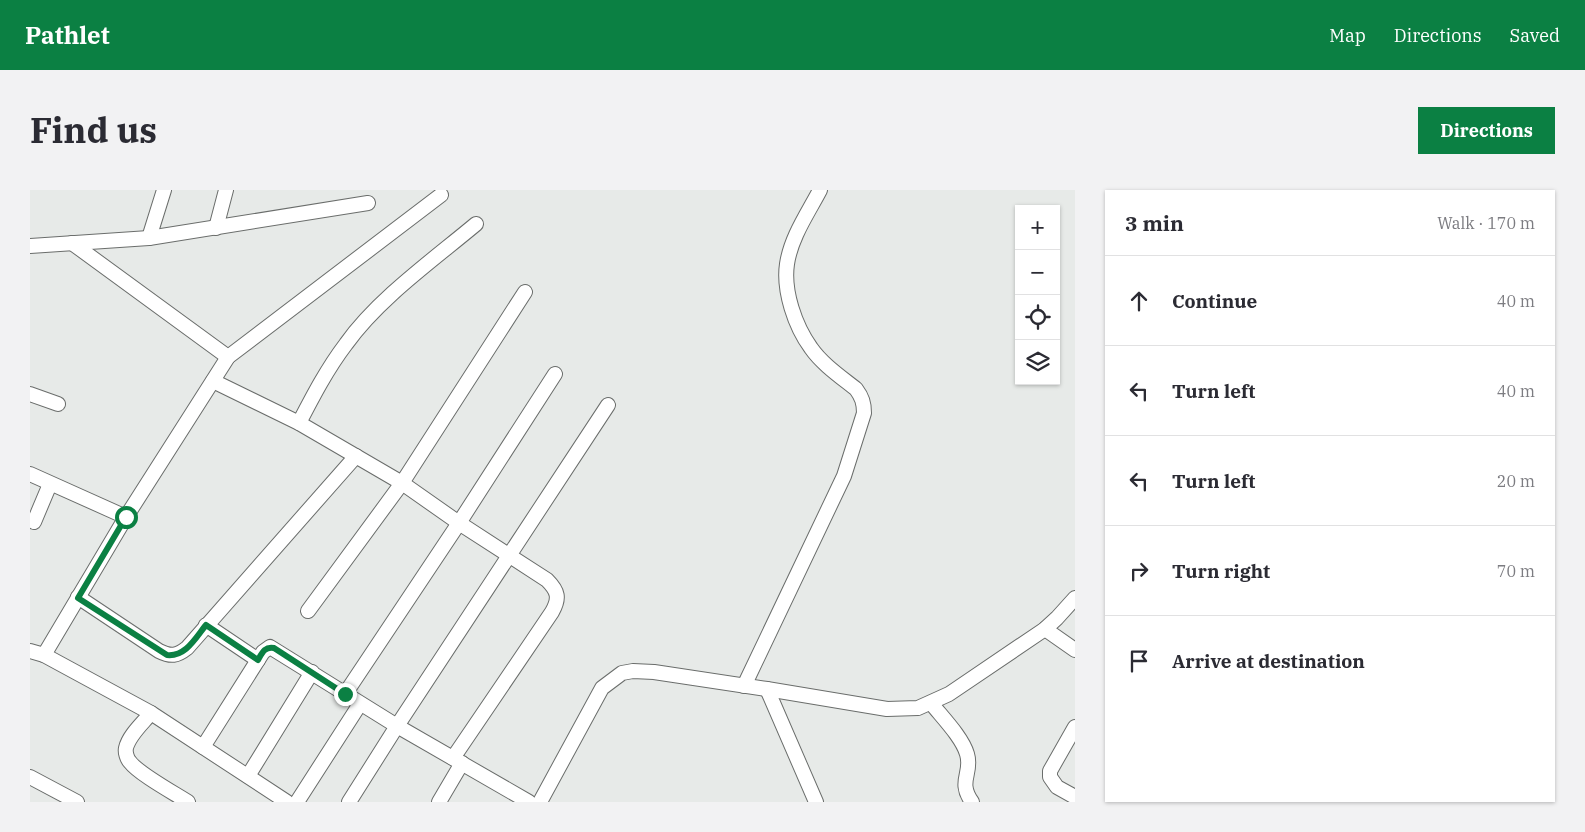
<!DOCTYPE html>
<html lang="en">
<head>
<meta charset="utf-8">
<style>
	body { margin:0; font-family:"IBM Plex Serif",serif; background:#f2f2f3; color:#2b2b33 }
	.controls { position:absolute; right:15px; top:15px; display:grid; overflow:hidden; border-radius:0px; box-shadow:0 1px 4px #0004 }
	.controls button { width:45px; height:45px; display:grid; place-items:center; padding:0; border:0; border-bottom:1px solid #e1e1e2; background:#fff; color:#2b2b33; font:25px sans-serif }
	.stop { position:absolute; width:15px; height:15px; margin:-11px; border:4px solid #0b8043; border-radius:50%; background:#fff }
	.stop.end { background:#0b8043; border-color:#fff; box-shadow:0 1px 5px #0008 }
	.list { margin:0; padding:0; list-style:none }
	h2 { display:flex; justify-content:space-between; align-items:center; height:65px; margin:0; padding:0 20px; font-size:21px }
	h2 small { font-size:16px; font-weight:400; color:#7c7c81 }
	.list li { display:grid; grid-template-columns:32px 1fr auto; gap:15px; align-items:center; box-sizing:border-box; height:90px; padding:0 20px; border-top:1px solid #e1e1e2 }
	.list b { display:block; font-size:19px; white-space:nowrap }
	.list em { font-size:16px; font-style:normal; color:#7c7c81 }
	.icon { flex:none; width:28px; height:28px; fill:none; stroke:currentColor; stroke-width:2; stroke-linecap:round; stroke-linejoin:round }
	.map { position:relative; flex:none; width:1045px; height:612px; overflow:hidden; border-radius:0px }
	header { display:flex; align-items:center; gap:30px; box-sizing:border-box; height:70px; padding:0 25px; background:#0b8043; color:#fff }
	header strong { font-size:24px }
	nav { display:flex; gap:28px; margin-inline-start:auto; font-size:18px }
	.intro { display:flex; align-items:center; justify-content:space-between; box-sizing:border-box; height:120px; padding:0 30px }
	h1 { margin:0; font-size:35px }
	.button { padding:12px 22px; border-radius:0px; background:#0b8043; color:#fff; font-size:18px; font-weight:700 }
	main { display:flex; gap:30px; padding:0 30px }
	aside { flex:1; background:#fff; border-radius:0px; box-shadow:0 1px 4px #0004 }
	.map>svg:first-child { display:block }
	.lines { fill:none; stroke-linecap:round; stroke-linejoin:round }
	.street-casing { stroke:#6a6d6b; stroke-width:16 }
	.street { stroke:#fff; stroke-width:14 }
	.route { stroke:#0b8043; stroke-width:6 }
</style>
</head>
<body>
<header>
<strong>Pathlet</strong>
<nav><a>Map</a><a>Directions</a><a>Saved</a></nav>
</header>
<div class="intro"><h1>Find us</h1><a class="button">Directions</a></div>
<main>
<div class="map">
<svg width="1045" height="612" viewBox="0 0 1045 612">
	<rect width="100%" height="100%" fill="#e7eae8"/>
	<g class="lines">
		<!-- street casing -->
		<g class="street-casing">
			<g id="street">
				<polyline points="186,38 196,0"/>
				<polyline points="119,48 134,0"/>
				<polyline points="42,53 198,167"/>
				<polyline points="0,56 119,48 338,13"/>
				<path d="M 183,191 L 269,233 L 372,293 L 429,333 L 517,390 C 528,401 530,408 522,422 L 423,568"/>
				<polyline points="0,204 28,214"/>
				<path d="M 269,233 C 283,206 297,179 316,154 C 348,109 403,70 446,34"/>
				<polyline points="0,284 96,327"/>
				<polyline points="4,332 20,294"/>
				<path d="M 48,407 L 129,461 C 141,467 147,466 157,458 L 326,266"/>
				<polyline points="278,421 372,293 495,102"/>
				<polyline points="176,435 228,470"/>
				<polyline points="1015,439 1045,460"/>
				<polyline points="0,461 14,465 121,523 257,612"/>
				<polyline points="14,465 96,327 198,167 411,5"/>
				<path d="M 714,496 L 814,286 L 834,223 C 834,213 832,207 826,199 C 811,187 792,174 781,158 C 765,136 753,101 757,74 C 761,47 778,23 790,0"/>
				<polyline points="737,499 786,612"/>
				<polyline points="315,504 429,333 525,184"/>
				<path d="M 901,513 C 912,527 932,547 937,564 C 943,583 927,591 942,612"/>
				<path d="M 121,523 C 113,533 99,545 96,558 C 95,562 97,569 100,572 C 109,584 144,603 158,612"/>
				<polyline points="1045,537 1020,581 1020,587 1027,597 1045,607"/>
				<polyline points="173,557 233,462 240,457 367,536 499,612"/>
				<polyline points="218,586 282,482"/>
				<polyline points="0,587 47,612"/>
				<polyline points="267,612 330,514"/>
				<polyline points="319,612 367,536 578,215"/>
				<polyline points="409,612 432,573"/>
				<polyline points="510,612 572,498 592,483 603,481 624,482 737,499 857,519 888,518 919,504 1015,439 1027,428 1045,408"/>
			</g>
		</g>
		<!-- street -->
		<use href="#street" class="street"/>
	</g>
	<g class="lines">
		<!-- route -->
		<path class="route" d="M 96,327 L 48,408 L 137,465 C 156,467 166,447 176,435 L 228,470 C 232,463 235,456 244,458 L 315,504"/>
	</g>
</svg>
<div class="controls">
<button>+</button>
<button>−</button>
<button><svg class="icon" aria-label="locate" viewBox="0 0 24 24"><circle cx="12" cy="12" r="6"/><path d="M12 2v4M12 18v4M2 12h4M18 12h4"/></svg></button>
<button><svg class="icon" aria-label="layers" viewBox="0 0 24 24"><path d="M12 4l9 5-9 5-9-5zM3 14l9 5 9-5"/></svg></button>
</div>
<div class="stop" style="left:96px;top:327px"></div>
<div class="stop end" style="left:315px;top:504px"></div>
</div>
<aside>
<h2>3 min<small>Walk · 170 m</small></h2>
<ul class="list">
<li><svg class="icon" aria-label="ahead" viewBox="0 0 24 24"><path d="M12 20V5M6 11l6-6 6 6"/></svg><div><b>Continue</b></div><em>40 m</em></li>
<li><svg class="icon" aria-label="left" viewBox="0 0 24 24"><path d="M17 20v-9H6M10 6l-5 5 5 5"/></svg><div><b>Turn left</b></div><em>40 m</em></li>
<li><svg class="icon" aria-label="left" viewBox="0 0 24 24"><path d="M17 20v-9H6M10 6l-5 5 5 5"/></svg><div><b>Turn left</b></div><em>20 m</em></li>
<li><svg class="icon" aria-label="right" viewBox="0 0 24 24"><path d="M7 20v-9h11M14 6l5 5-5 5"/></svg><div><b>Turn right</b></div><em>70 m</em></li>
<li><svg class="icon" aria-label="arrive" viewBox="0 0 24 24"><path d="M6 21V4h12l-3 4 3 4H6"/></svg><div><b>Arrive at destination</b></div></li>
</ul>
</aside>
</main>
</body>
</html>
